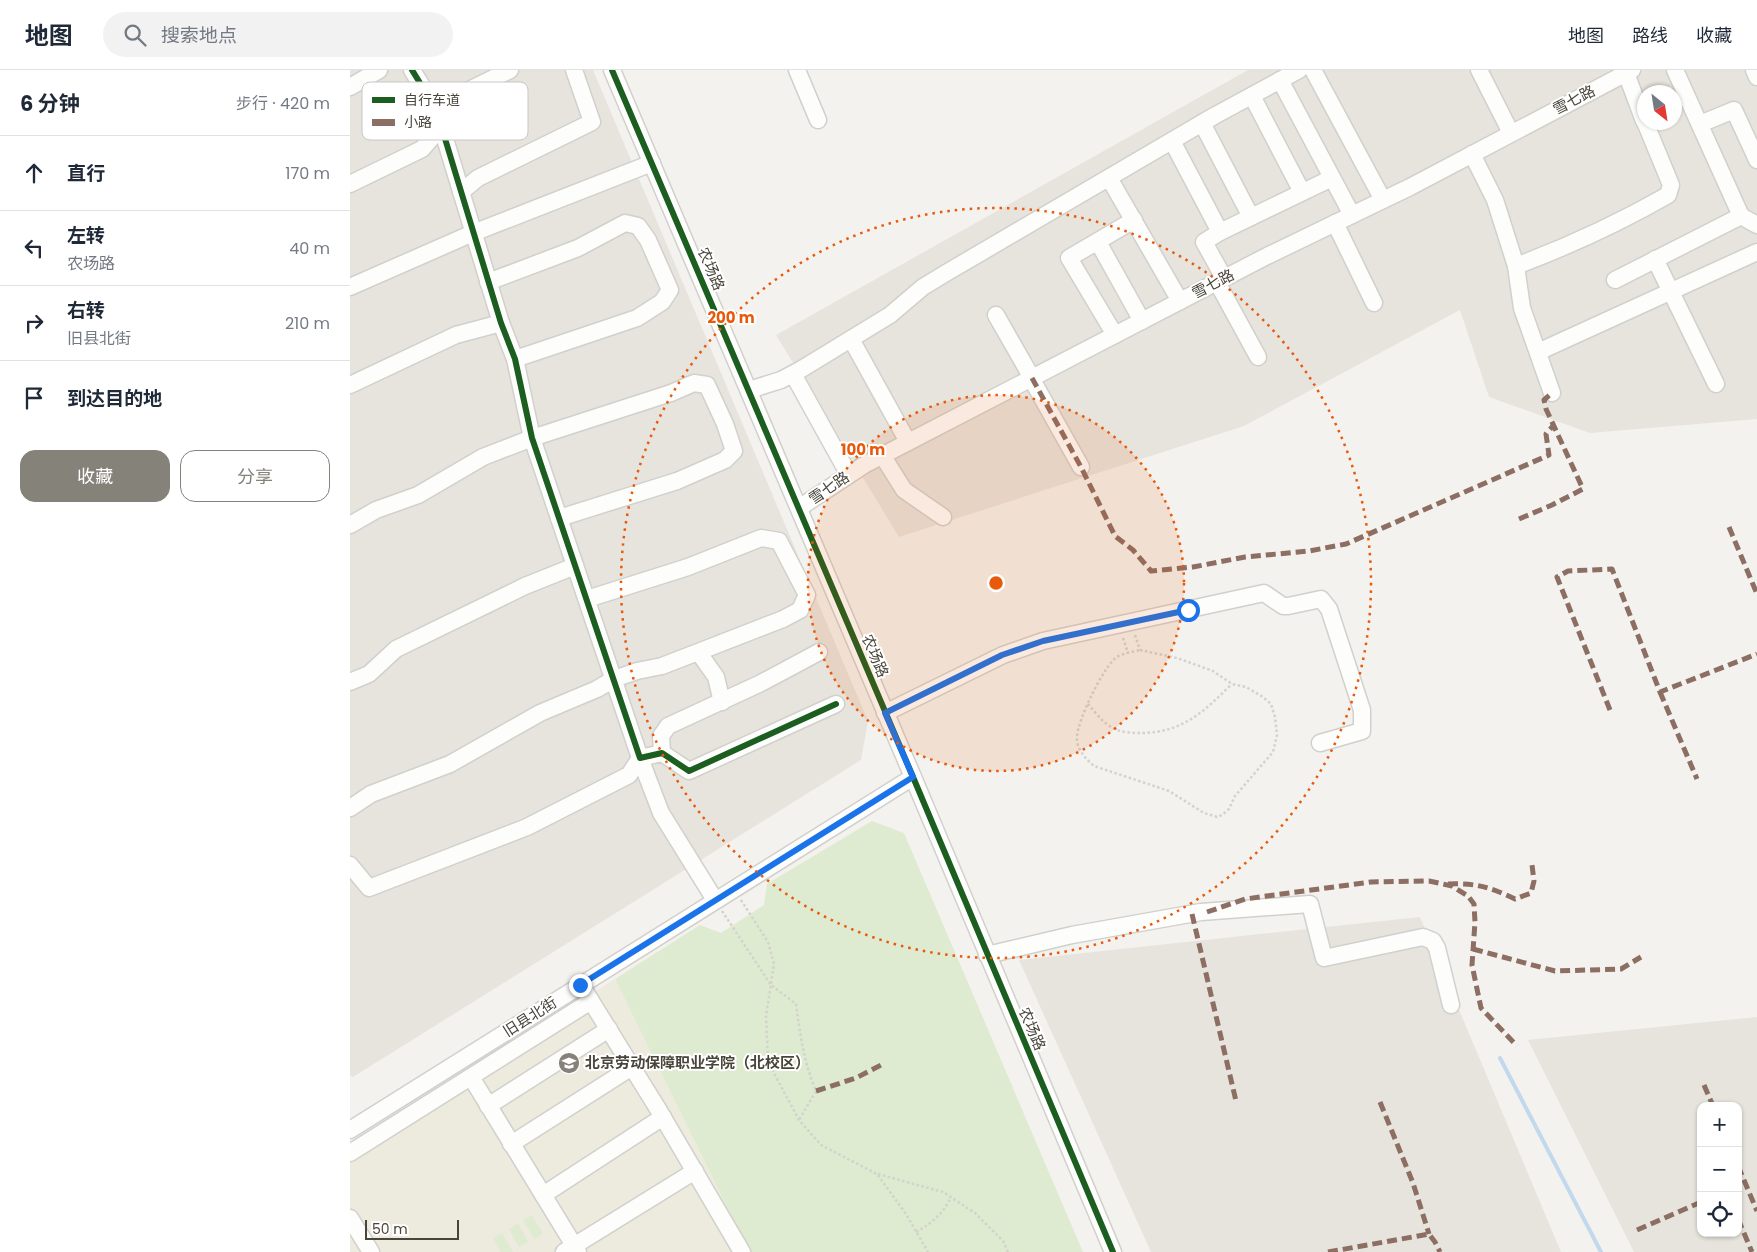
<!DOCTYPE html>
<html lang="zh">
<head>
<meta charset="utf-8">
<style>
	body { margin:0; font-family:Poppins,"Noto Sans SC",sans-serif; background:#f2f2f3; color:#1f2937 }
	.controls { position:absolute; right:15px; bottom:15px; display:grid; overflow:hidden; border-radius:10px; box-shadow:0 1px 4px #0004 }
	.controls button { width:45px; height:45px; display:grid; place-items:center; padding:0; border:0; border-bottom:1px solid #e0e1e3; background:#fff; color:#1f2937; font:25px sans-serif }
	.compass { position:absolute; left:1287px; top:15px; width:45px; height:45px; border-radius:50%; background:#fff; box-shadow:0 1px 4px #0004; rotate:150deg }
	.scale { position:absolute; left:15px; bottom:12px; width:94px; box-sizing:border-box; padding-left:5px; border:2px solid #49453a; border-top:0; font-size:14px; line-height:18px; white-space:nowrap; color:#49453a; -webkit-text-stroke:4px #fff; paint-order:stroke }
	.stop { position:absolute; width:15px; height:15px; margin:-11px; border:4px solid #1a73e8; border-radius:50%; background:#fff }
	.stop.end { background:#1a73e8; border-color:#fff; box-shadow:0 1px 5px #0008 }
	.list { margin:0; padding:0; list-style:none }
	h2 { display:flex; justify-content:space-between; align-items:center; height:65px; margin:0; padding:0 20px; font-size:21px }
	h2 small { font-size:16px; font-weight:400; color:#747a83 }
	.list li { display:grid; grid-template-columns:32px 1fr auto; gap:15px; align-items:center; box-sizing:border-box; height:75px; padding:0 20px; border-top:1px solid #e0e1e3 }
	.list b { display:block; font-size:19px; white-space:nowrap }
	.list p { margin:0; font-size:16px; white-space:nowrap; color:#747a83 }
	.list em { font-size:16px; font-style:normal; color:#747a83 }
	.actions { display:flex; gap:10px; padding:15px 20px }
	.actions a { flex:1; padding:11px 0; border:1px solid #848279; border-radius:15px; text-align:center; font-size:18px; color:#848279 }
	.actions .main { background:#848279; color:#fff }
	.icon { flex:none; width:28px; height:28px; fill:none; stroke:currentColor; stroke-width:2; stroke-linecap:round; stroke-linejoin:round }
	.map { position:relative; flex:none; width:1407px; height:1182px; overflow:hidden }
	header { display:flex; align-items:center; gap:30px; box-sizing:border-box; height:70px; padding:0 25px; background:#fff; border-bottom:1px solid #e0e1e3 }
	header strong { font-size:24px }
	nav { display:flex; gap:28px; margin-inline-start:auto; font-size:18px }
	.search { width:350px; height:45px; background:#f2f2f3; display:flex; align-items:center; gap:12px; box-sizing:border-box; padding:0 18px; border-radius:28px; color:#747a83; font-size:19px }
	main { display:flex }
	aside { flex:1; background:#fff }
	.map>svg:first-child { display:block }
	.residential { fill:#e7e4dd; fill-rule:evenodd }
	.education { fill:#edeade }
	.green { fill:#deebd0 }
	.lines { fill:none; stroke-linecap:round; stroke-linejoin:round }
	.stream { stroke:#c2d9ed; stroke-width:4 }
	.minor-casing { stroke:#d1d0cc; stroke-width:19 }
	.path { stroke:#d3d2cc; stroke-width:2.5; stroke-dasharray:2.5 2.5; stroke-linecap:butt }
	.minor { stroke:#fdfdfc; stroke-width:16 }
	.quiet { stroke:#8d6e63; stroke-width:5; stroke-dasharray:10 5; stroke-linecap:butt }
	.cycleway-casing { stroke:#fff; stroke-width:9 }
	.cycleway { stroke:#1b5e20; stroke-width:6 }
	.route { stroke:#1a73e8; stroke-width:6 }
	.ring { fill:none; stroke:#e8590c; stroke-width:2.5; stroke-dasharray:2.5 5 }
	.labels { text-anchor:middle; stroke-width:4; stroke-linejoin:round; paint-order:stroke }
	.street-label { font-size:15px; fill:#49453a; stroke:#fff }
	.poi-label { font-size:15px; font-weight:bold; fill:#49453a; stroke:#fff; text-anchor:start }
	.key { fill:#fff; stroke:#c8c7c4; stroke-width:1 }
	.key-label { font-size:14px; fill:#49453a }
	.centre { fill:#e8590c; stroke:#fff; stroke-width:2.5 }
	.ring-label { font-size:15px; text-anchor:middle; font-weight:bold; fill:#e8590c; stroke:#fff; stroke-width:4; stroke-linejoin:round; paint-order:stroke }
</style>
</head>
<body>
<header>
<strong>地图</strong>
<div class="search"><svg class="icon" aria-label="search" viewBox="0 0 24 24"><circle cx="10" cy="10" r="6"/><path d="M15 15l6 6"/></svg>搜索地点</div>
<nav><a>地图</a><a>路线</a><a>收藏</a></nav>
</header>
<main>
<aside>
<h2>6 分钟<small>步行 · 420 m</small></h2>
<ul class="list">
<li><svg class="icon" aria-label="ahead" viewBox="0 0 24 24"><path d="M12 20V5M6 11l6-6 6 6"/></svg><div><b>直行</b></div><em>170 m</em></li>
<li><svg class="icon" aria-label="left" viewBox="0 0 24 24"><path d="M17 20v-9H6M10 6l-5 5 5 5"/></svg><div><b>左转</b><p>农场路</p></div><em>40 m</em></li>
<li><svg class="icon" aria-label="right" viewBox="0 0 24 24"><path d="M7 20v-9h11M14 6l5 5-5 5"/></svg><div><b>右转</b><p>旧县北街</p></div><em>210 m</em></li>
<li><svg class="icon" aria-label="arrive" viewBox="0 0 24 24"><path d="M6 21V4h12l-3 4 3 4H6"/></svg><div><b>到达目的地</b></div></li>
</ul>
<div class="actions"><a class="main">收藏</a><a>分享</a></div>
</aside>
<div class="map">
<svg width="1407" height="1182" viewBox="0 0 1407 1182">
	<rect width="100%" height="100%" fill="#f3f2ee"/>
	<!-- residential -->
	<g class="residential">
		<polygon points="0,0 243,0 518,651 511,690 3,1007 0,1006"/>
		<path d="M 898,0 L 1407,0 L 1407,349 L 1240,363 L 1139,327 L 1110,240 L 894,356 L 549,467 L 426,265 ZM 1294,22 L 1324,22 L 1324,52 L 1294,52 Z"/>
		<polygon points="1070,847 1211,1182 801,1182 669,890"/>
		<path d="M 1407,947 L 1407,1182 L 1284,1182 L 1178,970 ZM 1351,1036 L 1388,1036 L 1388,1163 L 1351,1163 Z"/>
	</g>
	<!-- education -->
	<polygon class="education" points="265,909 399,1182 0,1182 0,1076"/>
	<!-- green -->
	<g class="green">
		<polygon points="522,751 554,763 733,1182 399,1182 265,909 350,855 371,863 414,835 417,814"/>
		<polygon points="182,1145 193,1164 184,1169 173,1150"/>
		<polygon points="168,1153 178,1172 169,1177 159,1159"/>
		<polygon points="152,1163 163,1182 151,1182 143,1168"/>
	</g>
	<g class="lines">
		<!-- stream -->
		<polyline class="stream" points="1150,988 1251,1182"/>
		<!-- minor casing -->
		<g class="minor-casing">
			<g id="minor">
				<polyline points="62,0 86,39 151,253 165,289 182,368 290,688 312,683 339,701 486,634"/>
				<polyline points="262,0 563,707 763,1182"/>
				<polyline points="447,0 468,50"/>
				<polyline points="963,0 1033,130"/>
				<polyline points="1129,0 1161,63"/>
				<polyline points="1325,0 1391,146 1407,155"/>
				<polyline points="1404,0 1407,7"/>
				<polyline points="1276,3 1294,51"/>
				<polyline points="930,10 1002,145"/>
				<polyline points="0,17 29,0"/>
				<polyline points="902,26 952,122"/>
				<polyline points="86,39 105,27 160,0"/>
				<polyline points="852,53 901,147"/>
				<polyline points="1350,54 1384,40 1407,90"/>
				<polyline points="822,71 870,162 854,172 874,208"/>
				<polyline points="1122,84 1145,130 1166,196 1172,238 1202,323"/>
				<polyline points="759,108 830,231"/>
				<polyline points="0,114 72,79 92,56"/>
				<polyline points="111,122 128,108 242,52 224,0"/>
				<polyline points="985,153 1024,233"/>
				<polyline points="870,162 982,108"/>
				<polyline points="748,172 792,251"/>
				<polyline points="1305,189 1366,314"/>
				<path d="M 1166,196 C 1219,176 1269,153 1318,125 L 1321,115 L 1295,52"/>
				<polyline points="1265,210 1391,146"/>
				<polyline points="138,212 228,178 275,153 288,156 298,170 320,220 312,232 287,248 165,289"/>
				<polyline points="867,212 908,287"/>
				<polyline points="0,217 123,163 302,93"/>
				<polyline points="646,245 682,308"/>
				<polyline points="765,265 719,188 784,150"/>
				<polyline points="501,269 558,372"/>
				<polyline points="1188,282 1407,182"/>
				<polyline points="443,304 499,405"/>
				<polyline points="681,308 731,397"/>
				<polyline points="0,315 106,265 151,253"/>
				<polyline points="399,320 431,310 450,300 540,245 573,217 596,203 864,46 949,0"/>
				<polyline points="532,385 554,420 593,447"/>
				<polyline points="449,438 514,395 917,186 1060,117 1282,0"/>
				<polyline points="0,455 26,440 68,425 133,387 182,368 321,323 344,313 357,315 375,354 384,381 375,390 327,411 209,448"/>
				<polyline points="349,583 366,607 372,632"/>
				<polyline points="0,612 19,604 46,579 175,516 225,496"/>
				<polyline points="535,643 653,585 693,571 914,523 933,536 938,536 971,529 979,539 1012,640 1012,661 970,673"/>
				<polyline points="312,683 311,666 318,656 411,613 469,582"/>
				<polyline points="0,738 21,724 100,694 190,643 247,619 264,609 287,601 312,596 433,549 450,540 457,525 429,471 411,468 338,497 237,529"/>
				<polyline points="0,795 19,818 177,757 279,705 290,688 311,743 365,830"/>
				<polyline points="637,885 722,865 851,842 960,834 974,888 1073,867 1083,871 1087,878 1101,935"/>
				<polyline points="231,915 308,1039 392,1182"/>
				<polyline points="121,1007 228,1182"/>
				<polyline points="138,1036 259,959"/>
				<polyline points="0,1060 563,707"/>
				<polyline points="161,1074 282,997"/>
				<polyline points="0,1083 241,931"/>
				<polyline points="193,1125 313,1047"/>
				<polyline points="0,1148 21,1182"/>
				<polyline points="214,1182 345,1101"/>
			</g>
		</g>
		<!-- path -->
		<g class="path">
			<polyline points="785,565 790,580"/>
			<polyline points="773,568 778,583"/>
			<path d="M 790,580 L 827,588 L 863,601 L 882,614 L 896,617 L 913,627 L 921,634 L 925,647 L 927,665 L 923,682 L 885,726 L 879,739 L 872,745 L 867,747 L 854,743 L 819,721 L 744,696 C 735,688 726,679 727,666 C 728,650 754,595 767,587 C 773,583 783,582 790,580 Z"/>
			<path d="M 738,634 C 745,642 753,653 763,658 C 771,663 784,663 793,663 C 834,662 854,641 882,614"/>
			<polyline points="391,830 418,872 424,894 416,946 418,992 449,1050 471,1075 527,1104 556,1144 578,1182"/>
			<path d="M 372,841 L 421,915 L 446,934 C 450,964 454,993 466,1021 L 449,1050"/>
			<polyline points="528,1104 593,1122 625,1143 653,1171 658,1182"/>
			<path d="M 566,1162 C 582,1153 593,1144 601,1127"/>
		</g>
		<!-- minor -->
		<use href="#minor" class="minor"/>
		<!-- quiet -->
		<g class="quiet">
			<polyline points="682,308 731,397 765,466 783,480 801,501 843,497 895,487 959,481 996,474 1199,385 1196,364 1203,356"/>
			<polyline points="1169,449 1202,435 1233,419 1196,339 1194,330 1202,323"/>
			<polyline points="1379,457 1407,524"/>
			<polyline points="1310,622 1347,709"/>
			<polyline points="1260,640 1207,507 1218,501 1262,499 1310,622 1407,584"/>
			<path d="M 1098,814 C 1127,813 1139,817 1165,829 L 1181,823 L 1184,811 L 1182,795"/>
			<polyline points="857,842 895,829 1021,812 1079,811 1102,816 1118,826 1124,834 1125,852 1122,895 1131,938 1167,976"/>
			<polyline points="842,844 886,1031"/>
			<polyline points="1123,879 1205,901 1271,899 1291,887"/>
			<polyline points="1354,1015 1363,1036"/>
			<polyline points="466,1021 506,1008 533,994"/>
			<polyline points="1030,1032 1063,1113 1079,1164"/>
			<polyline points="1388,1096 1407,1141"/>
			<polyline points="1388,1149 1402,1182"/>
			<polyline points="1287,1160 1351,1132"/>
			<polyline points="978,1182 1079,1164 1085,1172 1090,1182"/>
		</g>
		<!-- cycleway casing -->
		<g class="cycleway-casing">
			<g id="cycleway">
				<polyline points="62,0 86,39 151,253 165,289 182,368 290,688 312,683 339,701 486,634"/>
				<polyline points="262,0 563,707 763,1182"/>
			</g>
		</g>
		<!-- cycleway -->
		<use href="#cycleway" class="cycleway"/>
	</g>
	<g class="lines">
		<!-- route -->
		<polyline class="route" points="230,915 563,707 535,643 652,585 693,571 838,540"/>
	</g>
	<!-- distance rings -->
	<circle cx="646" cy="513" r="188" fill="#e8590c" fill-opacity=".12"/>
	<g class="ring">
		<circle cx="646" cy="513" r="188"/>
		<circle cx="646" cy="513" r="375"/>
	</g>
	<!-- icons -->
	<defs>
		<g id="university-disc" transform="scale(1.125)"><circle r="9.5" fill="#848279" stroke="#fff"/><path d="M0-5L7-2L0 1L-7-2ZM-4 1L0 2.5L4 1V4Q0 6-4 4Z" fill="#fff"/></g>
	</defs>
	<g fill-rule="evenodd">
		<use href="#university-disc" x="219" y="993"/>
	</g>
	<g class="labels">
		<!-- street labels -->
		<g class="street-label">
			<text transform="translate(1224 30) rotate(-27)" y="5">雪七路</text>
			<text transform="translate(361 199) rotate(67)" y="5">农场路</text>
			<text transform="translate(863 214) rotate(-27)" y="5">雪七路</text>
			<text transform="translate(479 418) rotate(-34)" y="5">雪七路</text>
			<text transform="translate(525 586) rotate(67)" y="5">农场路</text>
			<text transform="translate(180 947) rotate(-32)" y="5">旧县北街</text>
			<text transform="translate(682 959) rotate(67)" y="5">农场路</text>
		</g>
		<!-- poi labels -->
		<g class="poi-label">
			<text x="235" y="998">北京劳动保障职业学院（北校区）</text>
		</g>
	</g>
	<!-- legend -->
	<rect x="12" y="12" width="166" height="58" rx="8" class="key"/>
	<rect x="22" y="27" width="23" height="6" fill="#1b5e20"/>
	<rect x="22" y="49" width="23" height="7" fill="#8d6e63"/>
	<g class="key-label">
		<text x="54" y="35">自行车道</text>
		<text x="54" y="57">小路</text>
	</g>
	<circle cx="646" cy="513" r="8" class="centre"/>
	<g class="ring-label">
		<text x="381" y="253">200 m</text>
		<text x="513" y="385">100 m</text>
	</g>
</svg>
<div class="controls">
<button>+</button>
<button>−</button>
<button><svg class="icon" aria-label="locate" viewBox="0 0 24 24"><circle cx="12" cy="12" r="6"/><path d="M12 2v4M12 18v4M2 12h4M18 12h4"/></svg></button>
</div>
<svg class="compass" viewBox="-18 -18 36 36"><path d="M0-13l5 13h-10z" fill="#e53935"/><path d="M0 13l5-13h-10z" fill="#747a83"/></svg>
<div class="scale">50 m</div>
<div class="stop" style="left:838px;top:540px"></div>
<div class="stop end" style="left:230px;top:915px"></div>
</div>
</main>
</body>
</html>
